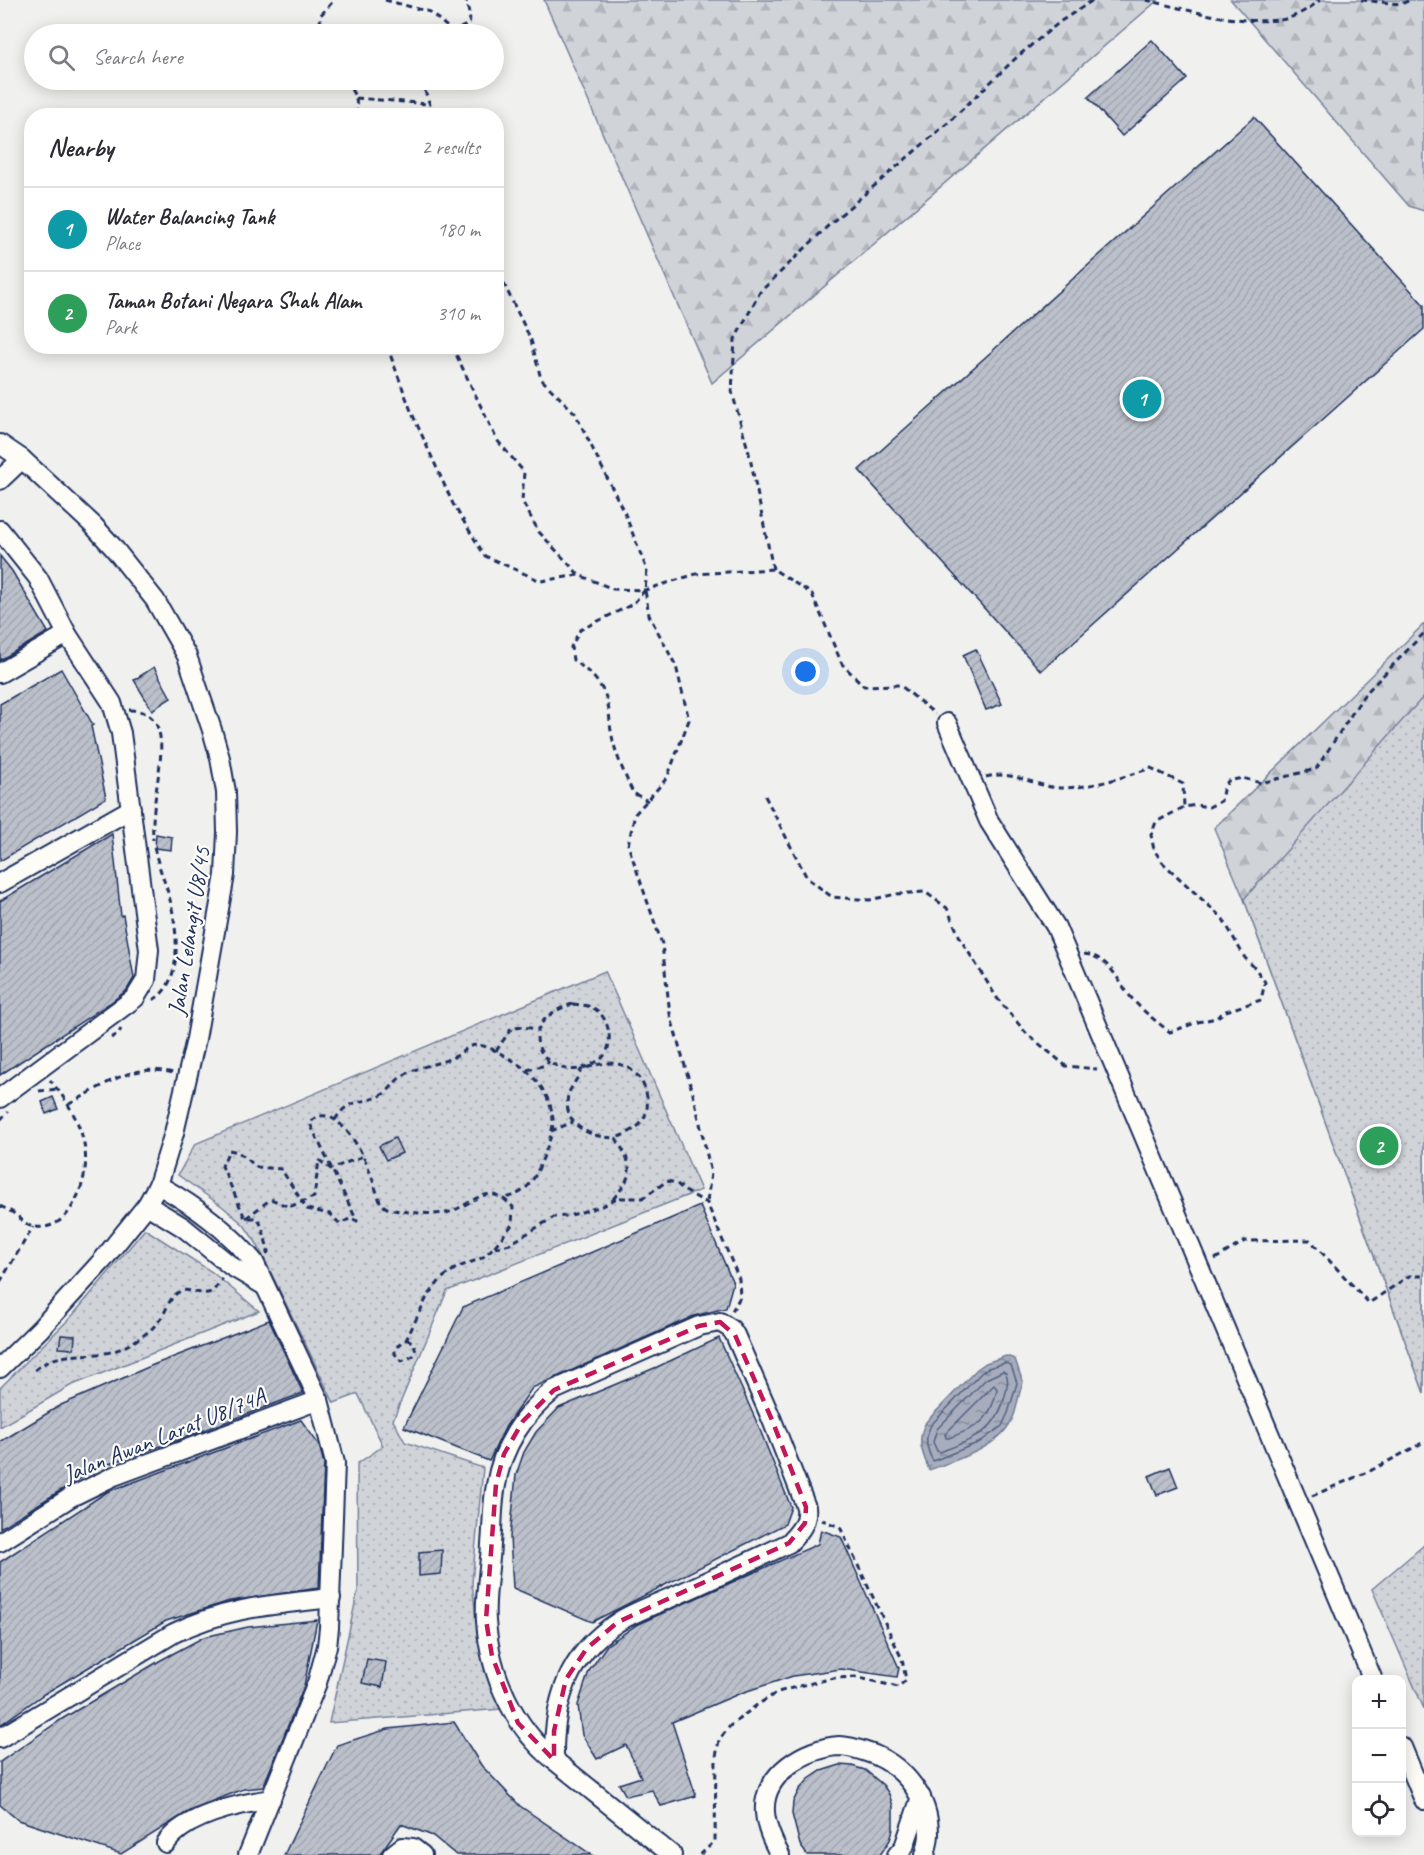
<!DOCTYPE html>
<html lang="en">
<head>
<meta charset="utf-8">
<style>
	body { margin:0; font-family:Caveat,sans-serif; background:#f2f2f3; color:#2b2b33 }
	.controls { position:absolute; right:18px; bottom:18px; display:grid; overflow:hidden; border-radius:12px; box-shadow:0 3px 15px #0003 }
	.controls button { width:54px; height:54px; display:grid; place-items:center; padding:0; border:0; border-bottom:2px solid #e1e1e2; background:#fff; color:#2b2b33; font:30px sans-serif }
	.you { position:absolute; left:806px; top:672px; width:21px; height:21px; margin:-15px; border:4px solid #fff; border-radius:50%; background:#1a73e8; box-shadow:0 0 0 9px #1a73e833 }
	.badge { display:grid; place-items:center; width:39px; height:39px; border-radius:50%; background:#0b8043; color:#fff; font-size:20px; font-weight:700 }
	.pin { position:absolute; translate:-50% -50%; border:3px solid #fff; box-shadow:0 2px 6px #0006 }
	.list { margin:0; padding:0; list-style:none }
	h2 { display:flex; justify-content:space-between; align-items:center; height:78px; margin:0; padding:0 24px; font-size:26px }
	h2 small { font-size:20px; font-weight:400; color:#7c7c81 }
	.list li { display:grid; grid-template-columns:39px 1fr auto; gap:18px; align-items:center; box-sizing:border-box; height:84px; padding:0 24px; border-top:2px solid #e1e1e2 }
	.list b { display:block; font-size:22px; white-space:nowrap }
	.list p { margin:0; font-size:20px; white-space:nowrap; color:#7c7c81 }
	.list em { font-size:20px; font-style:normal; color:#7c7c81 }
	.icon { flex:none; width:33px; height:33px; fill:none; stroke:currentColor; stroke-width:2; stroke-linecap:round; stroke-linejoin:round }
	.map { position:relative; flex:none; width:1424px; height:1855px; overflow:hidden }
	.search { position:absolute; background:#fff; box-shadow:0 3px 15px #0003; left:24px; top:24px; width:480px; height:66px; display:flex; align-items:center; gap:15px; box-sizing:border-box; padding:0 21px; border-radius:33px; color:#7c7c81; font-size:22px }
	.panel { position:absolute; background:#fff; box-shadow:0 3px 15px #0003; left:24px; top:108px; width:480px; height:246px; border-radius:24px }
	.map>svg:first-child { display:block }
	.forest { fill:url(#forest-firs); stroke:#76819b; stroke-width:1.5 }
	.park { fill:url(#park-dots); stroke:#76819b; stroke-width:1.5 }
	.water { fill:url(#water-ripples); stroke:#6f7b97; stroke-width:1.5 }
	.lines { fill:none; stroke-linecap:round; stroke-linejoin:round }
	.shore { stroke:#536184; stroke-width:1.5 }
	.building { fill:url(#building-hatch); stroke:#1b2f5e; stroke-width:1.5 }
	.minor-casing { stroke:#1b2f5e; stroke-width:22 }
	.path { stroke:#1b2f5e; stroke-width:3; stroke-dasharray:6 4.5; stroke-linecap:butt }
	.minor { stroke:#fdfcf7; stroke-width:18 }
	.marked { fill:none; stroke:#c2185b; stroke-width:4.5; stroke-dasharray:12 8; stroke-linejoin:round }
	.labels { text-anchor:middle; stroke-width:4.5; stroke-linejoin:round; paint-order:stroke }
	.street-label { font-size:24px; fill:#1b2f5e; stroke:#fdfcf7 }
</style>
</head>
<body>
<div class="map">
<svg width="1424" height="1855" viewBox="0 0 1424 1855">
	<defs>
		<pattern id="forest-firs" width="22" height="20" patternUnits="userSpaceOnUse" patternTransform="scale(1.5)"><rect width="22" height="20" fill="#d0d3d8"/><path d="M5 1l3.5 6h-7zM16 11l3.5 6h-7z" fill="#b2b5bc"/></pattern>
		<pattern id="park-dots" width="8" height="8" patternUnits="userSpaceOnUse" patternTransform="scale(1.5)"><rect width="8" height="8" fill="#d0d3d8"/><path d="M2 2h.1M6 6h.1" fill="none" stroke="#b2b5bc" stroke-width="1.8" stroke-linecap="round"/></pattern>
		<pattern id="water-ripples" width="26" height="14" patternUnits="userSpaceOnUse" patternTransform="scale(1.5)"><rect width="26" height="14" fill="#a7adbd"/><path d="M2 4q2-2 4 0t4 0M15 11q2-2 4 0t4 0" fill="none" stroke="#878d9d"/></pattern>
		<pattern id="building-hatch" width="6" height="6" patternUnits="userSpaceOnUse" patternTransform="scale(1.5)"><rect width="6" height="6" fill="#bbc0ca"/><path d="M-1 1l2-2M0 6l6-6M5 7l2-2" fill="none" stroke="#a0a5b0"/></pattern>
	</defs>
	<rect width="100%" height="100%" fill="#f0f0ee"/>
	<filter id="ink" filterUnits="userSpaceOnUse"><feTurbulence type="fractalNoise" baseFrequency=".0167" numOctaves="2"/><feDisplacementMap in="SourceGraphic" scale="12" xChannelSelector="R" yChannelSelector="G"/><feConvolveMatrix kernelMatrix="1 2 1 2 8 2 1 2 1" color-interpolation-filters="sRGB"/></filter>
	<g filter="url(#ink)">
		<!-- forest -->
		<g class="forest">
			<polygon points="544,0 1158,0 712,383"/>
			<polygon points="1231,0 1424,0 1424,211 1409,206"/>
			<polygon points="1424,624 1424,1393 1244,899 1214,828"/>
		</g>
		<!-- park -->
		<g class="park">
			<polygon points="1424,696 1424,1393 1244,899"/>
			<polygon points="605,971 701,1190 447,1291 393,1420 405,1442 483,1468 472,1583 478,1634 501,1709 329,1723 358,1590 357,1464 383,1446 358,1394 334,1403 257,1244 244,1225 223,1207 178,1175 195,1144"/>
			<polygon points="145,1229 212,1272 259,1311 70,1386 0,1427 0,1388 73,1315"/>
			<polygon points="1424,1545 1424,1709 1372,1589"/>
		</g>
		<!-- water -->
		<path class="water" d="M 1006,1356 L 1015,1359 L 1023,1383 C 1018,1394 1018,1404 1014,1415 C 1002,1448 958,1459 929,1470 C 922,1452 916,1440 926,1422 L 977,1369 L 986,1363 Z"/>
		<g class="lines">
			<!-- shore -->
			<g class="shore">
				<path d="M 1005,1363 L 1011,1365 L 1017,1383 L 1008,1413 L 1002,1426 L 980,1442 L 933,1461 C 926,1448 924,1439 931,1425 L 981,1373 L 988,1368 Z"/>
				<path d="M 1003,1371 L 1006,1373 C 1009,1382 1007,1386 1005,1396 C 996,1433 973,1439 940,1452 L 937,1451 L 933,1442 L 937,1429 L 986,1379 Z"/>
				<path d="M 994,1385 L 997,1389 C 990,1422 979,1426 949,1438 L 946,1438 L 945,1434 Z"/>
			</g>
		</g>
		<!-- building -->
		<g class="building">
			<polygon points="1152,40 1187,79 1122,136 1088,97"/>
			<polygon points="1254,117 1424,305 1424,329 1041,671 859,470"/>
			<polygon points="0,556 12,571 48,632 0,660"/>
			<polygon points="976,649 1002,704 986,710 963,655"/>
			<polygon points="154,667 171,698 152,710 134,680"/>
			<polygon points="61,669 93,725 91,726 106,798 0,861 0,704"/>
			<polygon points="112,834 121,916 123,915 134,978 127,990 110,1003 0,1075 0,901"/>
			<polygon points="156,834 172,837 171,850 155,848"/>
			<polygon points="53,1097 58,1109 46,1114 42,1102"/>
			<polygon points="395,1138 402,1153 386,1160 379,1146"/>
			<polygon points="700,1206 733,1283 726,1308 694,1316 532,1388 506,1426 489,1461 404,1427 463,1307"/>
			<polygon points="269,1320 303,1393 178,1440 97,1468 0,1528 0,1442 61,1405 153,1365"/>
			<polygon points="61,1335 75,1336 74,1349 59,1348"/>
			<polygon points="719,1338 758,1425 791,1507 785,1524 592,1622 513,1588 510,1537 516,1475 524,1452 536,1432 559,1408 657,1367"/>
			<polygon points="301,1420 319,1445 324,1464 319,1588 230,1601 166,1621 44,1694 0,1725 0,1562 107,1492"/>
			<polygon points="1170,1467 1178,1487 1157,1495 1149,1476"/>
			<polygon points="821,1530 841,1537 899,1668 897,1677 841,1669 793,1676 741,1693 672,1722 696,1796 661,1806 652,1790 626,1796 619,1784 641,1777 626,1745 597,1759 582,1735 578,1705 589,1671 607,1645 638,1624 818,1544"/>
			<polygon points="442,1550 441,1574 419,1576 419,1552"/>
			<polygon points="317,1620 304,1686 263,1787 244,1789 194,1808 121,1854 18,1820 0,1805 0,1762 62,1719 161,1660 204,1637 248,1627"/>
			<polygon points="367,1659 386,1662 382,1687 362,1683"/>
			<polygon points="454,1722 481,1765 520,1806 592,1855 456,1855 433,1836 401,1824 379,1855 284,1855 337,1745 388,1729"/>
			<polygon points="840,1765 852,1766 865,1770 883,1785 889,1794 893,1806 893,1829 890,1840 880,1855 807,1855 800,1845 792,1814 793,1802 799,1790 809,1779 821,1771"/>
		</g>
		<g class="lines">
			<!-- minor casing -->
			<g class="minor-casing">
				<g id="minor">
					<polyline points="0,444 22,459 93,525 113,547 155,600 187,656 212,730 220,758 226,792 227,832 225,875 196,1039 174,1133 158,1185 147,1205 102,1261 40,1329 0,1368"/>
					<polyline points="0,480 22,459"/>
					<polyline points="0,530 38,578 67,634 112,703 121,733 149,950 146,980 135,998 0,1098"/>
					<polyline points="0,673 67,634"/>
					<polyline points="947,723 989,821 1056,927 1373,1680"/>
					<polyline points="0,883 131,809"/>
					<path d="M 158,1185 C 194,1205 228,1230 254,1262 L 319,1400 L 335,1463 L 329,1628 L 327,1646 L 317,1683 L 248,1855"/>
					<polyline points="147,1205 183,1227 231,1266 265,1286"/>
					<path d="M 720,1322 L 731,1329 L 735,1335 L 772,1420 L 806,1507 C 808,1523 799,1532 789,1543 C 753,1560 717,1577 681,1593 C 660,1603 637,1610 618,1622 C 567,1655 553,1703 554,1760 C 513,1726 490,1675 486,1621 C 484,1596 490,1569 491,1544 C 493,1524 492,1504 496,1485 C 502,1447 524,1413 554,1390 L 699,1326 Z"/>
					<polyline points="0,1542 71,1497 114,1476 319,1400"/>
					<path d="M 0,1738 L 174,1633 C 228,1607 272,1605 331,1598"/>
					<polyline points="1402,1747 1424,1800"/>
					<polyline points="554,1760 672,1855"/>
					<path d="M 166,1843 C 185,1815 239,1804 271,1799"/>
					<polyline points="392,1855 402,1847 413,1848 422,1855"/>
					<path d="M 780,1855 C 773,1842 766,1828 765,1812 C 762,1774 806,1748 839,1746 C 852,1746 863,1751 875,1755 C 905,1768 929,1798 929,1833 C 929,1840 927,1848 925,1855"/>
					<polyline points="897,1855 904,1847 921,1797"/>
				</g>
			</g>
			<!-- path -->
			<g class="path">
				<polyline points="385,0 430,12 453,32"/>
				<path d="M 1146,0 C 1189,10 1234,24 1279,20 C 1293,19 1309,9 1320,0"/>
				<polyline points="1361,0 1401,4 1410,0"/>
				<polyline points="325,34 319,17 334,0"/>
				<path d="M 451,34 C 472,19 473,31 466,0"/>
				<polyline points="346,80 356,98 358,116"/>
				<polyline points="421,80 434,116"/>
				<polyline points="356,98 428,104"/>
				<polyline points="496,263 504,284 531,340 541,379 575,413 625,514 647,570 645,590 649,615 676,666 689,720 667,778 635,814 628,845 662,944 670,1014 695,1101 711,1173 707,1202"/>
				<polyline points="387,346 411,411 453,504 485,556 541,581 579,575"/>
				<polyline points="452,346 497,440 524,472 522,501 539,532 579,575 613,589 645,590 696,574 773,569 812,594 842,664 864,686 900,685 935,714"/>
				<polyline points="773,569 749,453 732,392 735,339 760,292 831,223 950,121 1018,56 1061,21 1093,0"/>
				<path d="M 645,590 L 633,604 L 580,630 L 571,647 L 573,660 C 593,674 607,688 609,712 C 610,720 610,728 612,736 C 616,756 625,775 633,793 L 648,801"/>
				<path d="M 129,710 C 174,709 159,766 156,793 C 154,808 152,824 153,840"/>
				<path d="M 986,777 C 1014,769 1038,789 1064,788 C 1094,787 1124,777 1151,768 L 1183,784 L 1184,807"/>
				<polyline points="765,796 807,878 832,897 870,900 896,894 925,892 947,908 961,940 997,998 1026,1033 1066,1066 1097,1069"/>
				<path d="M 1084,954 C 1111,957 1118,983 1134,1001 C 1144,1012 1157,1022 1170,1032 L 1198,1022 L 1216,1018 L 1226,1011 L 1261,1000 L 1265,982 L 1255,968 L 1245,958 L 1223,919 L 1163,863 L 1154,850 L 1151,835 L 1156,822 L 1184,807 L 1196,805 L 1209,807 L 1221,801 L 1223,790 L 1228,781 L 1242,778 L 1261,783 L 1316,769 L 1364,695 L 1424,633"/>
				<path d="M 153,1000 C 185,982 177,925 169,896 C 164,879 157,863 154,846"/>
				<path d="M 573,1004 C 579,1005 586,1005 591,1007 C 607,1013 613,1037 607,1051 C 603,1059 598,1061 590,1065 C 550,1087 503,1024 573,1004 Z"/>
				<polyline points="111,1038 118,1034 121,1029"/>
				<polyline points="496,1051 511,1029 521,1027 538,1029"/>
				<polyline points="527,1070 546,1065 549,1061"/>
				<polyline points="39,1091 58,1089"/>
				<path d="M 69,1104 C 105,1086 130,1062 173,1073"/>
				<polyline points="0,1120 8,1112"/>
				<path d="M 335,1120 C 350,1095 366,1106 385,1093 C 391,1089 395,1081 401,1077 C 418,1065 439,1065 456,1056 C 463,1052 467,1046 476,1045 C 486,1045 496,1051 505,1056 C 530,1069 553,1094 553,1123 C 552,1137 546,1150 541,1163 C 533,1182 526,1194 504,1198"/>
				<polyline points="551,1131 573,1122"/>
				<path d="M 613,1199 C 636,1173 632,1165 616,1138 C 591,1138 562,1126 568,1095 C 571,1086 578,1079 581,1070 C 593,1066 605,1061 618,1064 C 641,1068 655,1099 643,1120 C 638,1129 626,1134 616,1138"/>
				<path d="M 0,1206 C 6,1209 11,1211 16,1215 C 23,1220 25,1226 35,1227 C 49,1229 62,1222 70,1210 C 100,1163 83,1119 50,1080"/>
				<polyline points="246,1218 271,1199 289,1207 314,1197 319,1160 331,1169 363,1156"/>
				<path d="M 266,1254 L 269,1251 C 264,1240 265,1229 257,1218 L 245,1218 L 222,1166 L 229,1150 L 238,1152 L 257,1167 L 281,1169 L 307,1209 L 330,1214 L 340,1224 L 351,1218 L 357,1221 L 312,1128 L 310,1123 C 329,1099 355,1140 363,1156 C 371,1171 375,1189 381,1204 C 385,1207 389,1210 394,1210 C 403,1212 438,1215 446,1213 C 473,1206 486,1179 513,1207 L 512,1225 L 493,1248 L 510,1244 L 554,1217 L 568,1216 L 602,1206 L 617,1198 L 643,1198 L 667,1181 L 676,1183 L 685,1191 L 707,1203 L 739,1279 L 740,1297 L 732,1311"/>
				<polyline points="1215,1259 1245,1241 1310,1240 1369,1303 1409,1276 1424,1276"/>
				<polyline points="0,1282 33,1227"/>
				<polyline points="406,1340 409,1340 414,1344 416,1351 413,1356 402,1361 395,1354 395,1348 406,1340 426,1299 441,1279 456,1268 482,1258 493,1248"/>
				<path d="M 35,1370 C 64,1345 95,1363 126,1346 C 139,1339 152,1331 161,1318 C 168,1309 168,1298 179,1292 C 189,1286 204,1299 214,1290 C 217,1286 219,1282 222,1279"/>
				<polyline points="1312,1496 1372,1470 1424,1442"/>
				<polyline points="700,1855 715,1841 716,1757 719,1740 730,1726 757,1705 778,1692 799,1686 834,1678 855,1677 898,1687 906,1680 902,1659 840,1527 822,1520"/>
			</g>
			<!-- minor -->
			<use href="#minor" class="minor"/>
		</g>
	</g>
	<!-- marked area -->
	<path class="marked" d="M 720,1322 L 735,1335 L 772,1420 L 806,1507 L 805,1523 L 789,1543 L 618,1622 L 587,1648 L 566,1679 L 554,1731 L 554,1760 L 518,1723 L 492,1656 L 486,1620 L 496,1484 L 504,1454 L 523,1421 L 554,1390 L 699,1326 Z"/>
	<g class="labels">
		<!-- street labels -->
		<g class="street-label">
			<text transform="translate(189 931) rotate(-81)" y="8">Jalan Lelangit U8/45</text>
			<text transform="translate(164 1435) rotate(-22)" y="8">Jalan Awan Larat U8/74A</text>
		</g>
	</g>
</svg>
<div class="controls">
<button>+</button>
<button>−</button>
<button><svg class="icon" aria-label="locate" viewBox="0 0 24 24"><circle cx="12" cy="12" r="6"/><path d="M12 2v4M12 18v4M2 12h4M18 12h4"/></svg></button>
</div>
<div class="you"></div>
<div class="pin badge" style="left:1142px;top:399px;background:#0f9aa8">1</div>
<div class="pin badge" style="left:1379px;top:1146px;background:#2e9e5b">2</div>
<div class="search"><svg class="icon" aria-label="search" viewBox="0 0 24 24"><circle cx="10" cy="10" r="6"/><path d="M15 15l6 6"/></svg>Search here</div>
<section class="panel">
<h2>Nearby<small>2 results</small></h2>
<ul class="list">
<li><span class="badge" style="background:#0f9aa8">1</span><div><b>Water Balancing Tank</b><p>Place</p></div><em>180 m</em></li>
<li><span class="badge" style="background:#2e9e5b">2</span><div><b>Taman Botani Negara Shah Alam</b><p>Park</p></div><em>310 m</em></li>
</ul>
</section>
</div>
</body>
</html>
